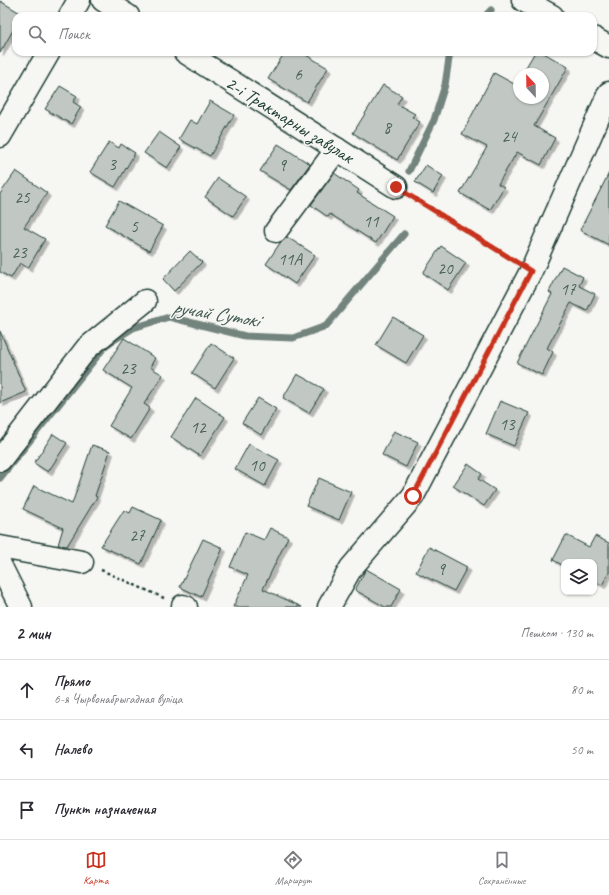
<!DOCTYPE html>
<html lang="ru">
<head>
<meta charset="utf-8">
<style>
	body { margin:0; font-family:Caveat,sans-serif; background:#f7f7f7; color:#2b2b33 }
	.controls { position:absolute; right:12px; bottom:12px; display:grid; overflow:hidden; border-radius:8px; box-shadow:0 1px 3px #0004 }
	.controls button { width:36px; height:36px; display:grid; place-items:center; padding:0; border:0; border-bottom:1px solid #e1e1e2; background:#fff; color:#2b2b33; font:20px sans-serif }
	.compass { position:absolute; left:513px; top:68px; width:36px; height:36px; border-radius:50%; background:#fff; box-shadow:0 1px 3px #0004; rotate:338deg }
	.stop { position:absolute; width:12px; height:12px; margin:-9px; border:3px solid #c8321e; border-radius:50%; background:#fff }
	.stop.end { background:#c8321e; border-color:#fff; box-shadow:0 1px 4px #0008 }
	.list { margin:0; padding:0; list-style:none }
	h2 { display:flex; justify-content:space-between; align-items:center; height:52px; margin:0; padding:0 16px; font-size:17px }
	h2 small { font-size:13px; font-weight:400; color:#7c7c81 }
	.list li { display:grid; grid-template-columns:26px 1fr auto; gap:12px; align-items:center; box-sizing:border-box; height:60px; padding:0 16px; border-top:1px solid #e1e1e2 }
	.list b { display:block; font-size:15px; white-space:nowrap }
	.list p { margin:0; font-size:13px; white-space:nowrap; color:#7c7c81 }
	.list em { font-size:13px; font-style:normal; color:#7c7c81 }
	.icon { flex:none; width:22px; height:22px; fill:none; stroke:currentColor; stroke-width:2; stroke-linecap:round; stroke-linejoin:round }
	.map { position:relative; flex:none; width:609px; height:607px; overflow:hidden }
	.search { position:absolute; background:#fff; box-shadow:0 1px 3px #0004; left:12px; right:12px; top:12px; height:44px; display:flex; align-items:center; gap:10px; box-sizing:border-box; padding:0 14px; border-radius:12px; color:#7c7c81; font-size:15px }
	.sheet { height:232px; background:#fff }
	nav { display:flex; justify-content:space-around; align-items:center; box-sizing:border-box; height:56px; border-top:1px solid #e1e1e2; background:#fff; font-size:11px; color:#7c7c81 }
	nav a { display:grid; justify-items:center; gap:2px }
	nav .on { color:#c8321e }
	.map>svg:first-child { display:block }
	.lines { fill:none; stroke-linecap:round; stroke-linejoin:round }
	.stream { stroke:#72847d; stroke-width:7 }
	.building { fill:#c1c8c3; stroke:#1f3d34; filter:url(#shadow) }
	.minor-casing { stroke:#1f3d34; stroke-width:25 }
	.path { stroke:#1f3d34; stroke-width:2.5; stroke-dasharray:3 3; stroke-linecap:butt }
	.minor { stroke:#f6f6f2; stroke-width:22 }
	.route { stroke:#c8321e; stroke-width:5 }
	.labels { text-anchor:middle; stroke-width:3; stroke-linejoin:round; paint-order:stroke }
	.number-label { font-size:17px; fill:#486058 }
	.street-label { font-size:19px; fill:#1f3d34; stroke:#f6f6f2 }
	.water-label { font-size:20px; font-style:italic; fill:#425a52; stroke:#f6f6f2 }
</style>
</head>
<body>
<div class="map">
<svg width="609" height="607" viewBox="0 0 609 607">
	<defs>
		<filter id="shadow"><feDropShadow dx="3.5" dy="3.5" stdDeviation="0" flood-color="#0004"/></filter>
	</defs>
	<rect width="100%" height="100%" fill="#f6f6f2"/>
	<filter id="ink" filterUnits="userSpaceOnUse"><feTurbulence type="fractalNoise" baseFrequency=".025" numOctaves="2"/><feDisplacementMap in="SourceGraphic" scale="8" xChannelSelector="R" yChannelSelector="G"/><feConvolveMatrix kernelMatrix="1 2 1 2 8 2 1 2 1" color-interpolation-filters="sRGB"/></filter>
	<g filter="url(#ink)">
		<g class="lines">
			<!-- stream -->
			<g class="stream">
				<polyline points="485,16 491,10"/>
				<polyline points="409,171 434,120 445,85 450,52"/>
				<polyline points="0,478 106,345 133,328 169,317 245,336 293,338 326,326 404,234"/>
			</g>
		</g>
		<!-- building -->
		<g class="building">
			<polygon points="0,1 22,14 21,16 16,16 16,25 0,53"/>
			<polygon points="285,52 301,52 328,68 307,102 268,79"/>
			<polygon points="535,52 542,52 568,67 534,126 555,138 541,165 517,152 498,184 504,187 490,210 460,193 487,147 462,134 494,73 516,85 519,79 519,98 543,98 543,74 522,74"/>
			<polygon points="383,85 402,96 397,104 415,114 412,117 420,122 397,160 353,133"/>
			<polygon points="60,86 77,96 73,102 81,107 71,124 45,109"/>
			<polygon points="210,101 234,115 210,156 179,139 190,120 197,124"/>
			<polygon points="159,132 181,147 167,168 144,153"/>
			<polygon points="109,142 119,148 121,144 135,153 115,187 90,172"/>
			<polygon points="278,144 310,164 291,190 260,171"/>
			<polygon points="426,165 443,176 433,193 415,182"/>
			<polygon points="16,171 47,193 24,227 45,239 28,268 20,263 11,278 0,272 0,194"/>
			<polygon points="334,173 359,190 357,193 393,216 376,243 330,214 328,217 311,205"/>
			<polygon points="609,173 609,245 580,230"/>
			<polygon points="218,178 246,197 233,216 205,197"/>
			<polygon points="119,201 163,226 149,251 105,225"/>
			<polygon points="287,237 315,255 295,284 266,264 280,243"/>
			<polygon points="441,246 466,263 448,290 423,273"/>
			<polygon points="190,251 202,262 174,291 163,279"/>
			<polygon points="562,266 583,277 579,286 595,294 587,311 571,303 547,348 553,352 542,375 517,363 552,294 549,292"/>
			<polygon points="393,317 423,335 406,363 376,345"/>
			<polygon points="0,331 26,392 0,403"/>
			<polygon points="124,338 155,358 150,367 163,375 144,404 150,408 131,439 109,426 132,388 103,370"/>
			<polygon points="211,343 234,358 215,388 192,373"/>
			<polygon points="297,374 324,389 309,413 283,398"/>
			<polygon points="196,398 225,417 200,456 171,437"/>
			<polygon points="258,398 276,409 261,435 242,423"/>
			<polygon points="500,401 529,413 514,446 486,434"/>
			<polygon points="394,431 418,442 406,467 382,455"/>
			<polygon points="53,434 67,443 48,472 34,463"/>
			<polygon points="249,444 279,460 265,486 235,469"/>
			<polygon points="92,445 110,451 95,496 97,497 67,546 58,545 63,528 23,509 34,486 72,504"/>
			<polygon points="468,464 482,474 478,479 495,490 484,506 453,486"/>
			<polygon points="319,478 351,492 339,520 306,506"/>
			<polygon points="133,507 161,520 141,564 101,546 124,510 130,513"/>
			<polygon points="270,528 288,537 263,589 302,607 233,607 248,575 230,567 245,532 264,540"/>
			<polygon points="566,535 589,547 595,536 609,543 609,573 602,585 594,581 594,562 564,562 564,566 553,560"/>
			<polygon points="203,539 223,548 201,597 180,587"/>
			<polygon points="429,547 467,567 454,591 416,572"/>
			<polygon points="366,569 401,589 391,607 385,607 355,590"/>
		</g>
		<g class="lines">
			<!-- minor casing -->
			<g class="minor-casing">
				<g id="minor">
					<polyline points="103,0 128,16"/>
					<polyline points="523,0 552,16"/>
					<polyline points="70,16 79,0"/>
					<polyline points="593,38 609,47"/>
					<polyline points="185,52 396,187"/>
					<polyline points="0,136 49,52"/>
					<polyline points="276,231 337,149"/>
					<polyline points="0,460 87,348 145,301"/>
					<polyline points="0,547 82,562"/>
					<polyline points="0,565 21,607"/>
					<polyline points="183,606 186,607"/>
					<polyline points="329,607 351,568 413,496 531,271 609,93"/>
				</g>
			</g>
			<!-- path -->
			<g class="path">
				<polyline points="415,198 512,259"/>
				<polyline points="101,570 164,598"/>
			</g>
			<!-- minor -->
			<use href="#minor" class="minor"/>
		</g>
	</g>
	<g class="lines" filter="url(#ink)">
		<!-- route -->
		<polyline class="route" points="396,187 531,271 413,496"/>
	</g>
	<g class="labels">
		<!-- number labels -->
		<g class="number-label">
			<text x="298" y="80">6</text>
			<text x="387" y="133">8</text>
			<text x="509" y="142">24</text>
			<text x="112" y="170">3</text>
			<text x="282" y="171">9</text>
			<text x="22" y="203">25</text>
			<text x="371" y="227">11</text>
			<text x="134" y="232">5</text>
			<text x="19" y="258">23</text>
			<text x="290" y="265">11А</text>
			<text x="445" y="274">20</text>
			<text x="568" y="295">17</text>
			<text x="128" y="374">23</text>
			<text x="507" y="430">13</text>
			<text x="198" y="433">12</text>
			<text x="257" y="471">10</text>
			<text x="137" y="541">27</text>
			<text x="441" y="575">9</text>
		</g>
		<!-- street labels -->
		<g class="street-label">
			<text transform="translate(290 119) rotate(32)" y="7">2-і Трактарны завулак</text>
		</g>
		<!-- water labels -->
		<g class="water-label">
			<text transform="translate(216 313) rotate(9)" y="7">ручай Сутокі</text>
		</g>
	</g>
</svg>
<div class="controls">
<button><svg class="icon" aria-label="layers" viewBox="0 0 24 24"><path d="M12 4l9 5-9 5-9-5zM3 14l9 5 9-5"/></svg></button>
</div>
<svg class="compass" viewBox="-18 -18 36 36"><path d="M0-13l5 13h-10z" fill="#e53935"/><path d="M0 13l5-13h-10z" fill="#7c7c81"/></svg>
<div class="stop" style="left:413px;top:496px"></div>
<div class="stop end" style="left:396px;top:187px"></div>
<div class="search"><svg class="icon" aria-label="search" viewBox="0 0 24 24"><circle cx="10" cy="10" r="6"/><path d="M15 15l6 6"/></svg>Поиск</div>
</div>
<section class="sheet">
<h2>2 мин<small>Пешком · 130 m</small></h2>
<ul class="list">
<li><svg class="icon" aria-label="ahead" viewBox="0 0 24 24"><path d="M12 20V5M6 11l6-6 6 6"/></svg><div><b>Прямо</b><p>6-я Чырвонабрыгадная вуліца</p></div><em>80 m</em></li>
<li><svg class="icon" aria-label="left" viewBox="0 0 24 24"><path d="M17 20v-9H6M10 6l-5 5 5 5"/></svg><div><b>Налево</b></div><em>50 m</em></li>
<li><svg class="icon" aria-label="arrive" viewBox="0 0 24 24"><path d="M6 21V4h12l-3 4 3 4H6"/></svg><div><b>Пункт назначения</b></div></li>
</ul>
</section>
<nav>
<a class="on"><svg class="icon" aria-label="map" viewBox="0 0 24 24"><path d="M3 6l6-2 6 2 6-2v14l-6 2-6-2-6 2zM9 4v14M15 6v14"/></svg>Карта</a>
<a><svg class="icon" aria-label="directions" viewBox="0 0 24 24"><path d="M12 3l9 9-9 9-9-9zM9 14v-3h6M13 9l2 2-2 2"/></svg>Маршрут</a>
<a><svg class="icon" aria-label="saved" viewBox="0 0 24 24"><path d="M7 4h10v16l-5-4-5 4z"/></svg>Сохранённые</a>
</nav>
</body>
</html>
